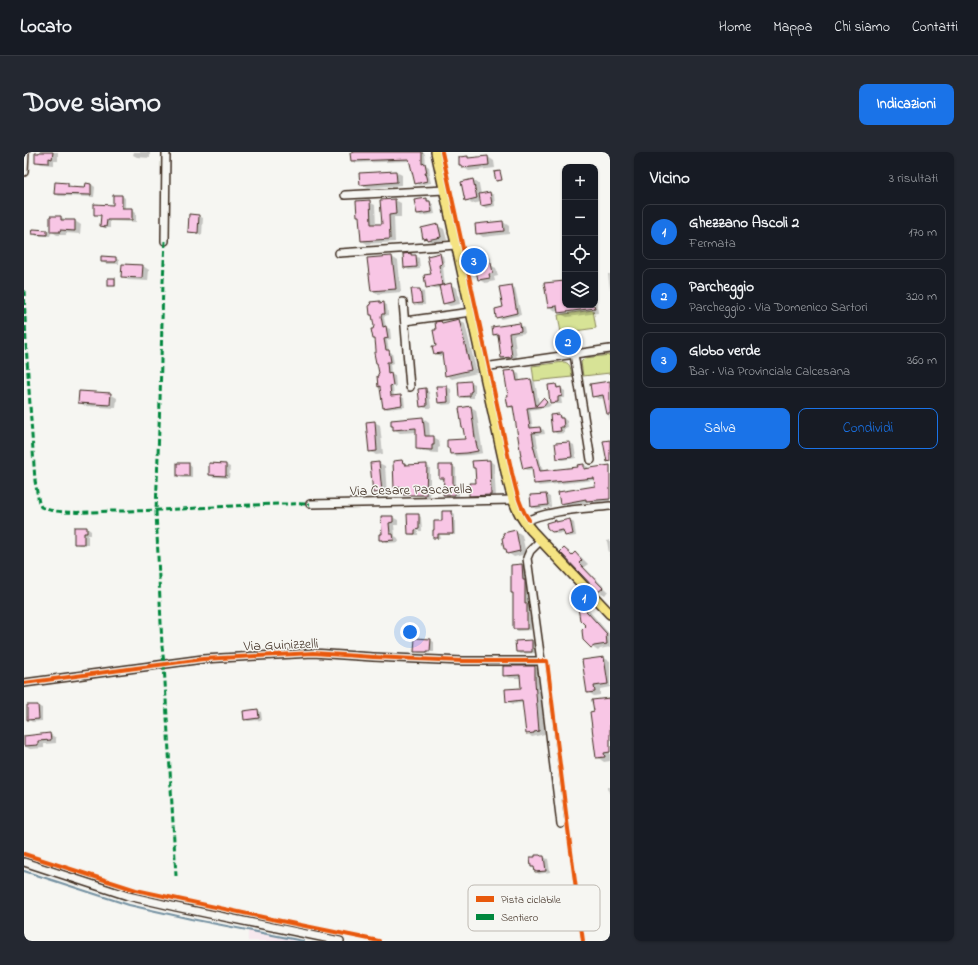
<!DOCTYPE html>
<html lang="it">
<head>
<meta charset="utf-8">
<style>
	body { margin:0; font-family:"Indie Flower",sans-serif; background:#242831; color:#f1f3f6 }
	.controls { position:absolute; right:12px; top:12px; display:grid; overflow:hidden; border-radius:8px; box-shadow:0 1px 3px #0004 }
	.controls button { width:36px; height:36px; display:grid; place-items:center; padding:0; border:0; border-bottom:1px solid #363941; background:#171b24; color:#f1f3f6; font:20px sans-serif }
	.you { position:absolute; left:386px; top:480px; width:14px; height:14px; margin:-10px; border:3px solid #fff; border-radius:50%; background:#1a73e8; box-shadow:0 0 0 6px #1a73e833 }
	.badge { display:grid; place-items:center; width:26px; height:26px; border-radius:50%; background:#1a73e8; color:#fff; font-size:13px; font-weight:700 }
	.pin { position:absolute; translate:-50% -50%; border:2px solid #fff; box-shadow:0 1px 4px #0006 }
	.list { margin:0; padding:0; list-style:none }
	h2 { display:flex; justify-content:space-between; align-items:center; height:52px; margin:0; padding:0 16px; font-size:17px }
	h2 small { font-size:13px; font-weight:400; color:#9ea1a6 }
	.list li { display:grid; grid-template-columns:26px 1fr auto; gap:12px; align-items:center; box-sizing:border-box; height:56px; margin:0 8px 8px; padding:0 8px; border:1px solid #363941; border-radius:8px }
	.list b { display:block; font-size:15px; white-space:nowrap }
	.list p { margin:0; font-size:13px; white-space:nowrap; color:#9ea1a6 }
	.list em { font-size:13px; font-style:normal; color:#9ea1a6 }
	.actions { display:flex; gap:8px; padding:12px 16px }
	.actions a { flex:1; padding:9px 0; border:1px solid #1a73e8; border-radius:8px; text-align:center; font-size:14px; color:#1a73e8 }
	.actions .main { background:#1a73e8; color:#fff }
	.icon { flex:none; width:22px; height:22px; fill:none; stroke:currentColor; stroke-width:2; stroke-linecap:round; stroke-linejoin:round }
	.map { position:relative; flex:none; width:586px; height:789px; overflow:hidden; border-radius:8px }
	header { display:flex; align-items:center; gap:24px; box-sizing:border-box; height:56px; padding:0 20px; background:#171b24; border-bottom:1px solid #363941 }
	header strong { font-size:19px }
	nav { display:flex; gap:22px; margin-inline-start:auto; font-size:14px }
	.intro { display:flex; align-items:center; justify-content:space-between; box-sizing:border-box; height:96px; padding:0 24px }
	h1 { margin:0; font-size:28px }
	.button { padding:10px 18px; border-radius:8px; background:#1a73e8; color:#fff; font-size:14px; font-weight:700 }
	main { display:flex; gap:24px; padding:0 24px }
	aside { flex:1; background:#171b24; border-radius:8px; box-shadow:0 1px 3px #0004 }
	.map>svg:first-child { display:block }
	.built { fill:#f7e8ee }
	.grass { fill:#d7e396; stroke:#89865a }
	.shadow { fill:#0003 }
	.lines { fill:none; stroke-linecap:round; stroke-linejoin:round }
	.stream { stroke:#7390a1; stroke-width:2 }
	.building { fill:#f8c6e5; stroke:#3b2a1e }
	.minor-casing { stroke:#3b2a1e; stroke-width:10 }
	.major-casing { stroke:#3b2a1e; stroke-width:12 }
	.minor { stroke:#f6f6f2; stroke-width:7 }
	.major { stroke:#f5e382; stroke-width:9 }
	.quiet { stroke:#00873e; stroke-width:3; stroke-dasharray:6 3; stroke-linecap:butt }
	.cycleway-casing { stroke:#f6f6f2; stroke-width:6 }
	.cycleway { stroke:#e8590c; stroke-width:4 }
	.labels { text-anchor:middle; stroke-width:3; stroke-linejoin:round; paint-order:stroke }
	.street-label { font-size:14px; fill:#3b2a1e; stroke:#f6f6f2 }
	.key { fill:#f6f6f2; stroke:#beb9b2; stroke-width:1 }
	.key-label { font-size:11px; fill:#3b2a1e }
</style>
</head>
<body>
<header>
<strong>Locato</strong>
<nav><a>Home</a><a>Mappa</a><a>Chi siamo</a><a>Contatti</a></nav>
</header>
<div class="intro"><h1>Dove siamo</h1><a class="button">Indicazioni</a></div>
<main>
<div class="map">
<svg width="586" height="789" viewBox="0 0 586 789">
	<rect width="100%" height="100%" fill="#f6f6f2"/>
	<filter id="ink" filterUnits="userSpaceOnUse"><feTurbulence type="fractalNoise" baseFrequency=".025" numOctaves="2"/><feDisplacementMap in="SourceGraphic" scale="8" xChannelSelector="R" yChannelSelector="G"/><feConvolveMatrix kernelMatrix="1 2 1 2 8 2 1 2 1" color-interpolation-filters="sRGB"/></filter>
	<g filter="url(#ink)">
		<!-- built -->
		<polygon class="built" points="224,778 277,789 224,789"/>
		<!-- grass -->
		<g class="grass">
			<polygon points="569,158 572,176 537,181 534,163"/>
			<polygon points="586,203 586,221 559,224 557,210 561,206"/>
			<path d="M 540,210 C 547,211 547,218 548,225 L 510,229 L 508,214 Z"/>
		</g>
		<!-- shadow -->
		<g class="shadow">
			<polygon points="16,0 34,0 34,9 30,9 30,13 17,12 12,9 16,2"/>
			<polygon points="110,0 124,0 126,1 126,6 113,5 109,3"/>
			<polygon points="332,0 398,0 401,2 402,13 405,15 406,23 405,23 407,31 396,33 392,31 387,9 332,11 328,9"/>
			<polygon points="443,5 447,7 464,5 470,9 471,16 445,19 436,13"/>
			<polygon points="372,20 378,23 378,33 343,36 337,32"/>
			<polygon points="449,28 455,32 457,42 466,41 470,43 471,54 462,56 458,53 457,50 448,52 442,48"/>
			<polygon points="32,31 44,32 48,34 48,36 62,37 67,32 71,35 70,45 35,44 31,42"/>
			<polygon points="98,44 101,46 101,57 108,57 112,60 112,70 86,69 86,76 81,76 77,74 78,64 75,64 71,62 90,54"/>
			<polygon points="403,47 406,49 407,51 409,52 411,62 397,64 394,62"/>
			<polygon points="371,48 377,51 377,65 370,65 371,90 343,92 338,89 336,65 334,64 345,50 351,53 352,73 359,72"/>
			<polygon points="175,64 179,66 178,83 169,82 165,80"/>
			<polygon points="37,65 43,68 51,69 57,73 56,82 42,81 42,83 33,83 27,79"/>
			<polygon points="479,70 485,74 485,82 459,85 453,81"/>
			<polygon points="414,74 420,77 423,88 410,91 400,86"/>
			<polygon points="23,78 27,81 26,84 13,84 9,81"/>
			<polygon points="387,102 395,106 396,117 385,118 381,116"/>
			<polygon points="415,102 419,104 421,114 419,115 421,134 427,133 433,136 436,152 426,154 420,151 416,136 406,137 402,135 408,123"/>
			<polygon points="461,102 467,106 468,114 472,116 474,124 470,125 471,129 461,131 455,128"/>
			<polygon points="368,105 374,109 377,140 354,142 348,138 344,107"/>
			<polygon points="91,106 95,108 95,112 82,112 78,110"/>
			<polygon points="119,114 125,118 124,129 104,128 98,124"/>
			<polygon points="584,122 586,122 586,138"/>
			<polygon points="91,127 92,128 92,134 85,133"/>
			<polygon points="541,130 541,153 571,153 571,146 572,147 574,161 543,165 535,161 535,159 532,159 525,155"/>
			<polygon points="487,134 491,136 497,163 477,167 473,165 480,156"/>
			<polygon points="388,138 396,138 400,140 401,153 394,153 390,151"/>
			<polygon points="356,150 363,153 364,163 361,164 360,166 362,175 366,177 367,187 363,188 365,199 368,201 370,211 366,212 367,222 371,224 372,235 369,235 370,245 376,244 380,246 381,255 363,257 360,255 357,235 355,234 355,225 352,188 350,187 350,178 349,164 347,163"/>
			<polygon points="435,168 441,172 453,221 428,227 422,223 419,204 416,204 410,201 413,195 413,179 417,170 420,172"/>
			<polygon points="495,172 500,175 501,181 490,183 493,207 483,209 478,206 475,186 470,183"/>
			<polygon points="491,219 495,221 496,229 507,228 511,230 515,253 520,248 527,253 524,255 506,258 509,277 516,276 520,278 521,282 512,283 514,295 513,295 519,320 555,316 560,313 564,315 564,317 586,315 586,349 567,351 564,350 541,354 537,351 572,335 571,328 515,334 511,331 509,317 504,318 500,316 491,257 485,255 483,245 485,245"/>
			<polygon points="447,230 451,232 451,241 450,241 450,246 440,246 436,244"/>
			<polygon points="586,230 586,270 581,246 575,247 569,244"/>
			<polygon points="532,233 541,239 541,246 537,246 538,252 530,252 526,250"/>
			<polygon points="423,235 427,237 428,252 419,253 415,251"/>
			<polygon points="401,237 405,240 407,256 401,256 397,254"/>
			<polygon points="86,242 93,246 92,256 61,254 55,250"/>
			<polygon points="447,255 452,258 459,301 448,303 431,304 427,301 426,297 424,296 442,288"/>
			<polygon points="535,263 543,269 544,276 540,277 540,281 533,282 529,279"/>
			<polygon points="399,266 405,270 406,285 409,285 415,288 416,295 414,296 414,301 399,300 393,297 393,280 376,281 370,277"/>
			<polygon points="350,270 356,273 359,302 352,303 346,299"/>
			<polygon points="546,291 550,293 552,306 538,308 534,306 532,292"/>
			<polygon points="378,309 384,314 402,313 406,316 406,344 384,344 380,342 380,337 375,337 371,335"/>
			<polygon points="466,309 470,312 472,346 451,346 446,343 453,332 453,317 450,315"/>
			<polygon points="355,311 361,314 363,343 356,343 350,340 347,312"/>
			<polygon points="164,312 168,314 168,326 158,326 154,324"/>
			<polygon points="202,313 206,315 205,326 189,325 186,323"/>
			<polygon points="428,314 432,316 432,335 435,336 435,345 424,345 420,343 420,328 416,326"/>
			<polygon points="522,343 526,345 527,355 512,357 508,355 507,344"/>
			<polygon points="428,360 431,362 431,383 416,383 417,387 413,387 410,385 419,370"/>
			<polygon points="394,363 397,365 398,379 394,379 394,383 388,383 385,382"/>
			<polygon points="358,365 368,365 374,368 374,373 370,373 371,384 374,386 375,390 365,391 356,387 359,383"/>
			<polygon points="546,368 550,371 552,384 545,385 541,383 541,380 533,382 529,380 531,369 533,370"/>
			<polygon points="63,376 67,379 67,383 64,383 64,393 55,393 51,391"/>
			<polygon points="492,379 498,383 502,402 490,405 484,401 483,398 481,397"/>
			<polygon points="586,388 586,407 583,389"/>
			<polygon points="541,397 549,403 551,401 557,405 564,412 560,415 584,439 581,443 575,439"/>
			<polygon points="498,413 502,416 502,430 504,431 505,453 507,454 507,478 494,479 490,476"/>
			<polygon points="555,451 560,453 586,483 586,495 576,497 574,499 568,495 563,474 557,468"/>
			<polygon points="406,488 410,490 410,500 406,500 406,501 395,501 391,499"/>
			<polygon points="508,489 512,492 512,501 496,502 493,500"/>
			<polygon points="580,506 586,509 586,535 576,537 576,543 570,544 564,540"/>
			<polygon points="511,515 516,518 521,582 508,585 503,581 499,551 489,552 483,549 498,537 497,526 486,526 480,523"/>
			<polygon points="586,547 586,609 580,610 573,605 571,560"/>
			<polygon points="14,554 18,556 18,569 8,570 4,567"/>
			<polygon points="233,558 237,560 238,568 224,569 221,567"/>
			<polygon points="26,582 32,586 32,591 20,592 20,596 6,597 0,594 0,585"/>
			<polygon points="584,635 586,635 586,642 585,641"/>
			<polygon points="519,705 524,707 526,720 515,722 512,720 511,716 508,715"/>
		</g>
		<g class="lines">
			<!-- stream -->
			<polyline class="stream" points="0,719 105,753 167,767 279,789"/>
		</g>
		<!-- building -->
		<g class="building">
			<polygon points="15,0 29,0 28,7 25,6 25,11 11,10 11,1 15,1"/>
			<polygon points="331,0 398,0 398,12 401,11 403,21 401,21 403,29 391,32 385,7 327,9 326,1"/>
			<polygon points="444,4 444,6 464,4 465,13 438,16 437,13 435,13 435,5"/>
			<polygon points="372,19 373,30 336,33 335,21"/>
			<polygon points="476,19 478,28 472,29 470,20"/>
			<polygon points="449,27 453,46 441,49 437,30"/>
			<polygon points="31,30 44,31 44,35 61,36 62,31 67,32 67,43 30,42"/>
			<polygon points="466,40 468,52 457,54 455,42"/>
			<polygon points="89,43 98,43 98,56 108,56 108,68 83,68 82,75 76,74 77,63 70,63 70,52 89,53"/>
			<polygon points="403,46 403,49 406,49 408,60 393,62 390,48"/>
			<polygon points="371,47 372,62 365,63 366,87 337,89 335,64 333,64 332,49 346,48 347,72 358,72 356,48"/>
			<polygon points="165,62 175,63 174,81 164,80"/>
			<polygon points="26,64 37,64 37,68 51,68 51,79 36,78 36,80 26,80"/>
			<polygon points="479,69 480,79 452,82 451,72"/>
			<polygon points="414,72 417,85 403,88 403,86 399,87 397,76"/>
			<polygon points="9,77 23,78 23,83 8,82"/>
			<polygon points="387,101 387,103 392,103 393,115 380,116 379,102"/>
			<polygon points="416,101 418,112 415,113 418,133 402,136 400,123 407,122 403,104"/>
			<polygon points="461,101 463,112 467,111 469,121 465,122 466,126 454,128 449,104"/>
			<polygon points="77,104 92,105 92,110 77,110"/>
			<polygon points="368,104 372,137 347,139 343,106"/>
			<polygon points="98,112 119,113 118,126 97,125"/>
			<rect x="84" y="126" width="7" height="8"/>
			<polygon points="541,129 541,153 570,153 571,156 534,161 533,154 524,155 520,131"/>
			<polygon points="427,131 431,149 419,152 415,134"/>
			<polygon points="488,133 493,161 472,166 471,157 479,155 475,135"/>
			<polygon points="387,137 396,137 398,151 389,152"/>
			<polygon points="356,149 356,151 360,150 361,162 358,162 357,164 359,175 362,174 364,186 360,187 362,198 365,198 367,210 363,210 364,222 367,221 369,233 366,234 367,244 377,243 378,253 359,256 356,236 356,234 354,235 353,224 354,224 354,222 355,221 353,211 352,211 350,201 352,201 352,198 351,187 349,187 347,177 349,177 350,174 348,163 346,163 345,153 347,153 346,150"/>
			<polygon points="435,167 447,218 421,224 418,201 410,202 408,194 412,194 409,178 412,178 411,170 417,169 418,171"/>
			<polygon points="496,171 497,179 485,181 488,205 477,206 474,182 469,183 468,175"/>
			<polygon points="491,218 493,229 507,227 512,254 519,246 523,250 520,254 503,256 506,276 516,275 517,280 508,281 510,293 509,293 516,319 554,315 553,313 560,312 560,317 586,313 586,347 562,349 562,347 536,352 534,340 571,334 570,326 510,332 508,315 499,317 496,304 497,304 489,254 484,255 482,244 484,244 480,219"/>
			<polygon points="447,229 448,239 446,240 446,244 435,245 434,230"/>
			<polygon points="586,229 586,262 583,262 579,243 568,245 566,232"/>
			<polygon points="532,232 533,236 537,235 538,244 534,245 534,250 526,251 524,233"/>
			<polygon points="412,234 423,234 424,250 414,251"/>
			<polygon points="402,236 403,254 396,255 394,237"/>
			<polygon points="55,239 87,241 86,253 54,251"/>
			<polygon points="447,254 451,286 454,299 443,301 426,302 425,296 423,296 423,288 441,287 439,276 438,276 435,256"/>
			<polygon points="535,262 536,266 539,266 540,275 536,275 537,279 528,280 526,263"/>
			<polygon points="399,265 401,284 410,284 410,293 408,293 408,298 392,297 392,276 369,278 369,274 367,274 367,268"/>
			<polygon points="351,269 353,299 345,300 342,270"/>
			<polygon points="586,288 586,309 583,310 579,289"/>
			<polygon points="546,290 548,305 533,307 531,291"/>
			<polygon points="378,308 379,311 381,311 381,313 403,312 402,343 379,343 379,335 370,336 369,309"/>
			<polygon points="466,308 467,343 445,344 445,331 452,331 451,316 449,316 448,309"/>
			<polygon points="355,310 358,340 349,341 346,311"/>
			<rect x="153" y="311" width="12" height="13"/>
			<polygon points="185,311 202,312 202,324 185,323"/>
			<polygon points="415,313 429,313 429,333 431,333 431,343 419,343 420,326 415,326"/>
			<polygon points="522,342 524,353 507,355 506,343"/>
			<polygon points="418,359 428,359 429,382 414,382 414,386 409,386 409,378 410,378 410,369 418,369"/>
			<polygon points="383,362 395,362 395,377 391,378 391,382 384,382"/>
			<polygon points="357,364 369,364 369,370 365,371 366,382 369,382 370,388 358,389 358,388 355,388 355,382 358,382"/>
			<polygon points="546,367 549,382 541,384 539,378 528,380 523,376 522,371 532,368 532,370"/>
			<polygon points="50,375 63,375 63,381 60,381 60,392 50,392"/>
			<polygon points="492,378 496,399 483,402 482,397 480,397 478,386 480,385 479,381"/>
			<polygon points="540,396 548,403 551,400 558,408 555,411 579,436 574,440 536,400"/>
			<polygon points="498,412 499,428 501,428 501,451 503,451 503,477 489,477 489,441 487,441 487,413"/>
			<polygon points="553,449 583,482 582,482 583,492 570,494 567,496 559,488 558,478 562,474 556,468"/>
			<polygon points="391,486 407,487 406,499 403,499 403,500 390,500"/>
			<polygon points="508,488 508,500 492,500 491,489"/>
			<polygon points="580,505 584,532 570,534 571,540 563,541 558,508"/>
			<polygon points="479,514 511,514 511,529 515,579 510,580 510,581 502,582 498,548 482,550 481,537 497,536 496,523 479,524"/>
			<polygon points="586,546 586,600 580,601 581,605 572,606 566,560 570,559 568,548"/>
			<polygon points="3,553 14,553 15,567 3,568"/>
			<polygon points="234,557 235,566 220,568 219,559"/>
			<polygon points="26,581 27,588 14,589 14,593 0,594 0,584"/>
			<polygon points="511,703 516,703 517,704 520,704 522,719 511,720 510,715 507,715 506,705 511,705"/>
		</g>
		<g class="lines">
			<!-- minor casing -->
			<g class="minor-casing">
				<g id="minor">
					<polyline points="0,20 1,0"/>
					<polyline points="321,43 421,38"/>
					<polyline points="141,89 142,0"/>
					<polyline points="315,101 433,93"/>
					<polyline points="379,150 386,235"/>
					<polyline points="381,169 447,160"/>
					<polyline points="550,202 567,308"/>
					<polyline points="460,215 586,197"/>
					<polyline points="286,352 489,348"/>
					<path d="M 500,370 C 524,358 559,357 586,354"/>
					<polyline points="516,389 506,399 503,406 517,509 537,672"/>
					<polyline points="0,531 179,507 289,501 349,505 438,509 517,509"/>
					<polyline points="0,710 104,744 152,755 316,789"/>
				</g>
			</g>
			<!-- major casing -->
			<g class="major-casing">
				<path id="major" d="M 412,0 L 484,329 C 489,350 494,363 508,379 L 586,462"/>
			</g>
			<!-- minor -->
			<use href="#minor" class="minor"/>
			<!-- major -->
			<use href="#major" class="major"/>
			<!-- quiet -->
			<g class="quiet">
				<polyline points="141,89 139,130 136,248 132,359 138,494 140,512 152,724"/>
				<path d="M 0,138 L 2,192 L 11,329 L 15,351 L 17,355 C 34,363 67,360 86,359 C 102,359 118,359 135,358 C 185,356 235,351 286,352"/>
			</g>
			<!-- cycleway casing -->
			<g class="cycleway-casing">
				<g id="cycleway">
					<path d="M 418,0 L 488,321 C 492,337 495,354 505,368"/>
					<polyline points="0,531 179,507 289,501 349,505 438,509 523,509 544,677 559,789"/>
					<polyline points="0,702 112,738 257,769 355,789"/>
				</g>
			</g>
			<!-- cycleway -->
			<use href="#cycleway" class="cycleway"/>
		</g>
	</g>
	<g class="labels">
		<!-- street labels -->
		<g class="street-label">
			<text transform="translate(387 337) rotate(-1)" y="5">Via Cesare Pascarella</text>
			<text transform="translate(257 492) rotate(-2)" y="5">Via Guinizzelli</text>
		</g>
	</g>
	<!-- legend -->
	<rect x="444" y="733" width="132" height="46" rx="6" class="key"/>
	<rect x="452" y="744" width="18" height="6" fill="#e8590c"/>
	<rect x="452" y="762" width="18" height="6" fill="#00873e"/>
	<g class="key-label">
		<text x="477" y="751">Pista ciclabile</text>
		<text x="477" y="769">Sentiero</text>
	</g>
</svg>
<div class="controls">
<button>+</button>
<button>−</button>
<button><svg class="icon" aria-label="locate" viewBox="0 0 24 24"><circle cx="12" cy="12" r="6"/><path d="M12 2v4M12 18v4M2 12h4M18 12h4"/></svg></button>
<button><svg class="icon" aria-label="layers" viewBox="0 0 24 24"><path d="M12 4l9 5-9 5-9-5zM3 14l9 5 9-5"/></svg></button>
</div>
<div class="you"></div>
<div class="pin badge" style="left:560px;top:446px">1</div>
<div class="pin badge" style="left:544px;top:190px">2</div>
<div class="pin badge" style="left:450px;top:109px">3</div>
</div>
<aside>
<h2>Vicino<small>3 risultati</small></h2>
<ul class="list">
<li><span class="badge">1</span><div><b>Ghezzano Ascoli 2</b><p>Fermata</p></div><em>170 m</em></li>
<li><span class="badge">2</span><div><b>Parcheggio</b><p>Parcheggio · Via Domenico Sartori</p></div><em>320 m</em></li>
<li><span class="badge">3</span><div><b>Globo verde</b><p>Bar · Via Provinciale Calcesana</p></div><em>360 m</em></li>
</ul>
<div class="actions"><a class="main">Salva</a><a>Condividi</a></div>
</aside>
</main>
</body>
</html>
